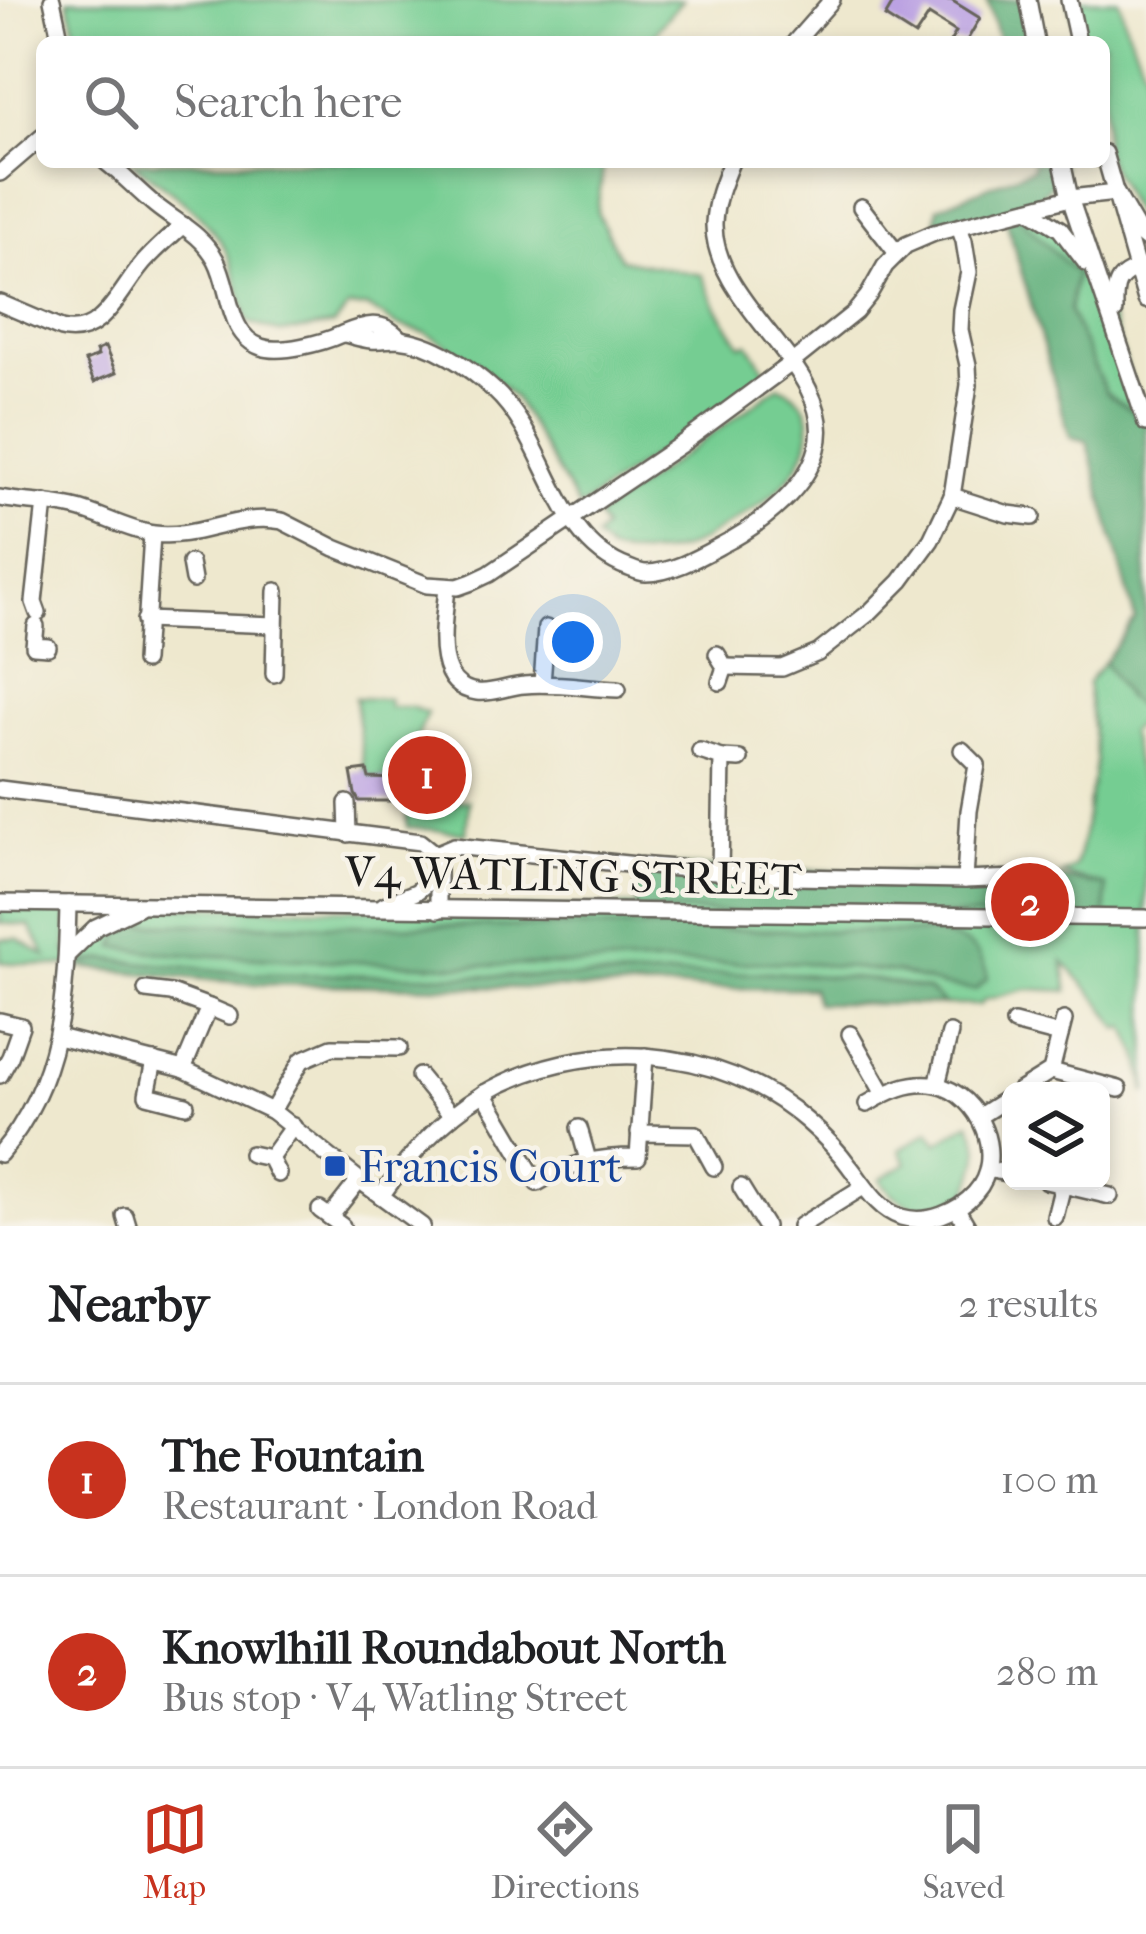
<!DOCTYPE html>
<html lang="en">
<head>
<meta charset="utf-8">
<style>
	body { margin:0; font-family:"IM FELL French Canon",serif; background:#f6f6f6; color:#202124 }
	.controls { position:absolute; right:36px; bottom:36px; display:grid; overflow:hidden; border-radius:18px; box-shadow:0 6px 18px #0003 }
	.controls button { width:108px; height:108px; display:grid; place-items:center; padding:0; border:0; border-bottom:3px solid #e0e0e0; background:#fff; color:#202124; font:60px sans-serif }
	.you { position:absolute; left:573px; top:642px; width:42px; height:42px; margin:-30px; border:9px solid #fff; border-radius:50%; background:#1a73e8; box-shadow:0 0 0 18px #1a73e833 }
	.badge { display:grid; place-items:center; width:78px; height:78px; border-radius:50%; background:#c8321e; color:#fff; font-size:39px; font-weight:700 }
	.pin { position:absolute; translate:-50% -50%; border:6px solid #fff; box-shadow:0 3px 12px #0006 }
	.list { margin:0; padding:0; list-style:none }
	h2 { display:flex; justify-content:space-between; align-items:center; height:156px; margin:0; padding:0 48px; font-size:51px }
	h2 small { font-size:39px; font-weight:400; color:#757577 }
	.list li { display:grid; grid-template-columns:78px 1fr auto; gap:36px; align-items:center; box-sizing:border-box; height:192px; padding:0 48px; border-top:3px solid #e0e0e0 }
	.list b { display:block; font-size:45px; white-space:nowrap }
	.list p { margin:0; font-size:39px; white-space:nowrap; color:#757577 }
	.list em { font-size:39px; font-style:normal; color:#757577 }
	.icon { flex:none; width:66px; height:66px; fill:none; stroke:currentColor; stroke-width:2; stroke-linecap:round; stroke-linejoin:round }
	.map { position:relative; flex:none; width:1146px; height:1226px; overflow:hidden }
	.search { position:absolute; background:#fff; box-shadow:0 6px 18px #0003; left:36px; right:36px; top:36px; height:132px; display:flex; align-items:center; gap:30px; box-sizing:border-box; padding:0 42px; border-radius:18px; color:#757577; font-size:45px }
	.sheet { height:540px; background:#fff }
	nav { display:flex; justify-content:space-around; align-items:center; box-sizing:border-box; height:168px; border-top:3px solid #e0e0e0; background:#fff; font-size:33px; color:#757577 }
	nav a { display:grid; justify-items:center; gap:6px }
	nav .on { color:#c8321e }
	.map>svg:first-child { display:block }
	.green { fill:#75cd92; stroke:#487457; stroke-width:3; fill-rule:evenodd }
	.forest { fill:#60b07c; stroke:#3e664c; stroke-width:3 }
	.building { fill:#bba2e2 }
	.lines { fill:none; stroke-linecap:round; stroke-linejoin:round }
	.minor-casing { stroke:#66635a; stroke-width:20 }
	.minor { stroke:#fff; stroke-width:15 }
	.transit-dot { fill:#1a4fb4; stroke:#f7f3e8; stroke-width:4.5 }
	.labels { text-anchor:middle; stroke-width:9; stroke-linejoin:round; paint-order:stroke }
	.street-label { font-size:45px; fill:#1c1c1c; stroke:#f7f3e8 }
	.transit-label { font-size:45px; fill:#164399; stroke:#f7f3e8; text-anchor:start }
</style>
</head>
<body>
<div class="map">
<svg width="1146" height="1226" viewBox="0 0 1146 1226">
	<rect width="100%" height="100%" fill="#f7f3e8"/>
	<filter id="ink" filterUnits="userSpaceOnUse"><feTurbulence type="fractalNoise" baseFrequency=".00833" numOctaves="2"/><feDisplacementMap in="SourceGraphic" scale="24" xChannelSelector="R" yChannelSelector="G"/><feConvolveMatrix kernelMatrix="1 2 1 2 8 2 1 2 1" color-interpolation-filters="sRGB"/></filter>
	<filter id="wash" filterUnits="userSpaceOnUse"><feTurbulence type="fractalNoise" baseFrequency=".004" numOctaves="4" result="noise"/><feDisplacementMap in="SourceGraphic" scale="48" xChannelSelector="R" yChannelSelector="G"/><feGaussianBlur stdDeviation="2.7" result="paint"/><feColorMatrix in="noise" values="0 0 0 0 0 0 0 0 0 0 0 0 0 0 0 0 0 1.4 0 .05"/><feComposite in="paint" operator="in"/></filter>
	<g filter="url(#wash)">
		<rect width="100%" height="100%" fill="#eee8ce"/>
		<!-- green -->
		<g class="green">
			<polygon points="68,0 682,0 660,26 651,42 78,42"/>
			<polygon points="1069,0 1119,0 1128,31 1146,72 1146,239 1104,153 1104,42 1078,42"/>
			<path d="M 132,162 L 604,162 L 597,212 L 620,259 L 702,275 L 716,306 L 741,345 L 748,343 L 768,374 L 579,508 L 515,399 L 498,382 L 471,359 L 426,333 L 397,325 L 367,307 L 348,308 L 334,325 L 281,333 L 248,322 C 240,295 235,262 219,239 C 198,207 161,185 132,162 Z"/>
			<polygon points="1028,209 1060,229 1100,284 1144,419 1106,393 1069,311 1014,213"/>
			<path d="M 779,386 C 793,391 807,403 809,419 C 814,473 760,507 719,530 C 708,536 697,544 685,548 C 660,556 636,556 610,552 L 595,538 L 603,529 L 597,517 Z"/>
			<path d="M 1104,662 L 1127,699 L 1146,710 L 1146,716 L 1129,732 C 1136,750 1134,772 1146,787 L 1146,1094 L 1139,1056 L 1126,1027 L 1119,1029 L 1102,1004 L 1063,961 L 1068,991 L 1027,989 L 984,1000 L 980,1005 L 945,1005 L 928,990 L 875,980 L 768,972 L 625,978 L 254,974 L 105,959 L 57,966 L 0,962 L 0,939 L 18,939 L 46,956 L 30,926 L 0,923 L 0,903 L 68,904 L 67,953 L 140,906 L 438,910 L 1105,897 L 1105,886 L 1062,874 L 1075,867 L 1082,841 L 1096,760 L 1087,684 ZM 126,924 L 599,927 L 935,933 L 943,986 L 900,973 L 797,962 L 456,966 L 175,954 L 116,947 Z"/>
			<polygon points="355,698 389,699 389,707 411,707 427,713 411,755 397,756 398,779 369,778 367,770 364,770"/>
			<polygon points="406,801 469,801 466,833 407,827"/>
			<path d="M 970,1122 C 986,1152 978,1163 968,1193 C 960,1198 950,1205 941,1207 C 917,1213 892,1199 880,1179 L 907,1163 L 900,1150 L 929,1131 L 938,1143 Z"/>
		</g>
		<!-- forest -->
		<g class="forest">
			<polygon points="987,0 1029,0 1037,42 999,42"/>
			<polygon points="1032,162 1062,162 1064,172 1028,209 1015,213 1076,274 1069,311 1106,393 1144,419 1146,423 1146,710 1127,699 1104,662 1135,619 1087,441 1070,437 1005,216 934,233 938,207 1033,168"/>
			<polygon points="637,865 1050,877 1106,886 1106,918 636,911"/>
			<path d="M 125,924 L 599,927 L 935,933 C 966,942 980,944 988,978 L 975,990 L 943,986 L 900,973 L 797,962 L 456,966 L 175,954 L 115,947 Z"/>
			<polygon points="105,959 254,974 625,978 768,972 875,980 928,990 945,1005 816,1003 812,988 603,989 254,984 66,966"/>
		</g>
		<g id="blocks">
			<!-- building -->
			<g class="building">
				<polygon points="895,0 951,0 980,18 966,42 950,42 956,32 929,15 915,36 885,17"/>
				<polygon points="105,347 116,373 94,382 85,361 98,356 96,351"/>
				<polygon points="415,755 416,762 455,761 457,801 359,801 355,794 351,772 367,770 369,778 398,779 397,756"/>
			</g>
		</g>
	</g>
	<g filter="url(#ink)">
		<use href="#blocks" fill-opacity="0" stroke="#66635a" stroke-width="3"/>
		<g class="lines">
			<!-- minor casing -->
			<g class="minor-casing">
				<g id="minor">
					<polyline points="52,0 61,42"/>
					<polyline points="1028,0 1036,42"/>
					<polyline points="1069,0 1078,42"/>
					<polyline points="795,42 832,0"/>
					<polyline points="1104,153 1146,300"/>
					<path d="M 106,162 C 123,175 138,191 155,205 C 177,223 202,234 216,260 C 231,288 227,335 261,347 C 281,354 322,343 342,334 C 364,325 382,318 400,339"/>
					<polyline points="1062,162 1070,198 1146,423"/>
					<polyline points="0,173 42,137"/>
					<polyline points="861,207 896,252"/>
					<polyline points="1028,209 1060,229 1086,263"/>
					<path d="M 0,303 L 61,329 C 104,340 122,284 147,259 C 158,247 171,236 183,225"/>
					<path d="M 1115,311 C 1114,284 1116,275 1143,267"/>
					<path d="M 344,334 C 353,336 362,339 371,340 C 380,341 389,339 398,339 C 433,342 469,367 494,390 C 549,440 553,541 629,568 C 634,570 641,573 646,573 C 675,573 706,553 731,540 C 764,521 807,487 817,449 C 839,370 712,307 714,223 C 715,201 723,182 731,162"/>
					<polyline points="952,496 1008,514 1032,517"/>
					<path d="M 0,498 C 24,503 50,502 74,508 C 101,514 126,530 154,534 C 198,540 237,512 282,521 L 335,548 L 427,585 L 458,587 L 472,582 L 489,574 L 683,443 L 790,364 L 855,312 L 868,296 L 885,266 L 906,245 L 934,233 L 1070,198 L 1116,193 L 1140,234 L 1146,239"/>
					<polyline points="190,563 193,580"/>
					<path d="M 447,587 C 445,618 429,686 477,692 C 492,694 509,686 524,685 C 555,682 587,688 618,689"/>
					<polyline points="38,613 34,602 45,503"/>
					<polyline points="145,620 275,625"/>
					<polyline points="36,626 34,646 48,647"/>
					<polyline points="717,654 725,667 720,682"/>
					<polyline points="144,661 152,534"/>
					<polyline points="725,667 782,668 818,653 870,612 901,581 931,540 952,496 969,385 968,365 960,330 961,310 969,272 964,241 959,227"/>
					<polyline points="274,674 276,591"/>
					<polyline points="542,684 546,628"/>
					<polyline points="962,750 977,765"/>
					<polyline points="700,751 722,758 720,873"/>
					<polyline points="722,758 740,759"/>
					<polyline points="0,789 420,842 435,854 438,862 438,910"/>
					<polyline points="347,803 348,834"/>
					<polyline points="435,854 454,846 637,865 792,877 965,880 1015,878 1032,881 1050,877"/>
					<polyline points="965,880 969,811 977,765"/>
					<polyline points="0,903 1146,918"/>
					<polyline points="384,905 416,892 438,874"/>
					<polyline points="67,955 96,927 138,907"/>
					<polyline points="146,990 171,993 209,1007 183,1069"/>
					<polyline points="209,1007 230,1016"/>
					<polyline points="0,1021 21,1026 10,1057 0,1075"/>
					<polyline points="1014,1023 1060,1035"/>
					<polyline points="850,1034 884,1094"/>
					<polyline points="58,1037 183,1069 272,1111 359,1180 422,1226"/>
					<polyline points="154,1061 147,1095 186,1105"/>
					<polyline points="1051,1071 1119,1089"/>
					<polyline points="419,1076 452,1116"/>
					<polyline points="937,1085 950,1033"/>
					<polyline points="1019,1091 1051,1071 1064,1020"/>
					<path d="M 484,1093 L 537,1183 C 573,1162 597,1157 638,1157 L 645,1056"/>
					<polyline points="272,1111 302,1060 332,1047 399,1048"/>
					<polyline points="978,1117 1011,1096"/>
					<polyline points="579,1128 588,1160"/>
					<polyline points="639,1133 696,1134 714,1167"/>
					<path d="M 0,1154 C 62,1080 66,996 68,904"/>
					<polyline points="251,1154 270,1158 278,1174"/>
					<polyline points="270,1158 293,1126"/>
					<polyline points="988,1169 1011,1174"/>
					<polyline points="1046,1181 1110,1196"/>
					<polyline points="741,1187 765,1226"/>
					<path d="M 381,1196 C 409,1156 440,1120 483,1094 C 582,1036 719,1043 807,1121 C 822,1134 838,1150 850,1167 C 865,1186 877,1209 901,1217 C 927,1225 958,1212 975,1193 C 1007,1158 980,1094 936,1085 C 911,1080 887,1092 867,1104"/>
					<polyline points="957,1209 967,1226"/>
					<polyline points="320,1210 342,1226"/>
					<polyline points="125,1216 128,1226"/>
					<polyline points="330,1217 359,1180"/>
					<polyline points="1055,1217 1064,1181"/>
					<polyline points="800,1226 863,1187"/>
				</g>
			</g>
			<!-- minor -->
			<use href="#minor" class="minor"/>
		</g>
	</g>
	<!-- markers -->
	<rect class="transit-dot" x="323" y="1154" width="24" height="24" rx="6"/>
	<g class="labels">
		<!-- street labels -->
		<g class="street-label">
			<text transform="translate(573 875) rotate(1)" y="16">V4 WATLING STREET</text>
		</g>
		<!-- transit labels -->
		<g class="transit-label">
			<text x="359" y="1182">Francis Court</text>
		</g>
	</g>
</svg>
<div class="controls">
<button><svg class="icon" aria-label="layers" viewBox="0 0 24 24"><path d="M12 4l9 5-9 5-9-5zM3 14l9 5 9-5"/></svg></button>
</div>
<div class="you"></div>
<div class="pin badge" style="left:427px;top:775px">1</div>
<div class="pin badge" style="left:1030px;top:902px">2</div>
<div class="search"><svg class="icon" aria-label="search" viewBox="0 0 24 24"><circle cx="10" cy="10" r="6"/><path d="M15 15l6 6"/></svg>Search here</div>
</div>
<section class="sheet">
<h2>Nearby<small>2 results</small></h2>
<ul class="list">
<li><span class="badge">1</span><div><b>The Fountain</b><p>Restaurant · London Road</p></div><em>100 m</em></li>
<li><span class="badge">2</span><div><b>Knowlhill Roundabout North</b><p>Bus stop · V4 Watling Street</p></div><em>280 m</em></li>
</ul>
</section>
<nav>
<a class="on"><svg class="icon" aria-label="map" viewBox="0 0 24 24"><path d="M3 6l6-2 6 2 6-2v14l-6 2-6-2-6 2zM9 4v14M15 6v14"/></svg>Map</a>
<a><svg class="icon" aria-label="directions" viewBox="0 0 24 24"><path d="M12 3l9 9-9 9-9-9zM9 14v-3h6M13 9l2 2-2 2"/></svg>Directions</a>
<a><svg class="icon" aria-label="saved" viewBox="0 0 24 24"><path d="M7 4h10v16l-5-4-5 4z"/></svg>Saved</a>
</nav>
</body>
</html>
